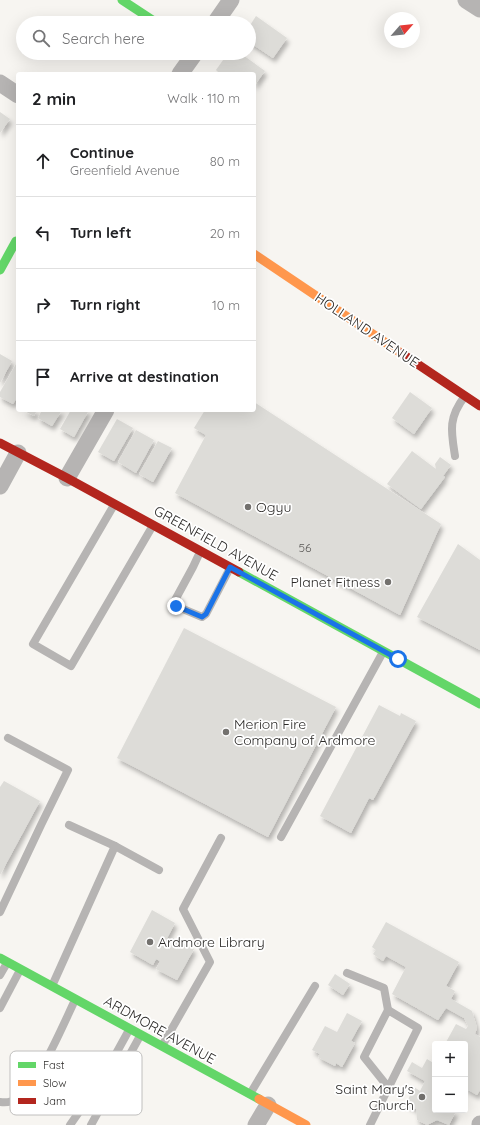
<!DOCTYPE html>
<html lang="en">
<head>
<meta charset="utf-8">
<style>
	body { margin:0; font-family:Quicksand,sans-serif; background:#f6f6f6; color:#202124 }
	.controls { position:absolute; right:12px; bottom:12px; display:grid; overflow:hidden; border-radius:4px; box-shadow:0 4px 16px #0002 }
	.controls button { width:36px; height:36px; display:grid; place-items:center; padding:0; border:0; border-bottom:1px solid #e0e0e0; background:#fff; color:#202124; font:20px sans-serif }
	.compass { position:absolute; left:384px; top:12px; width:36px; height:36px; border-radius:50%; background:#fff; box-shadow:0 4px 16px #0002; rotate:62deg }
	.stop { position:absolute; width:12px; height:12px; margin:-9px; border:3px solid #1a73e8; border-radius:50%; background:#fff }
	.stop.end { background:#1a73e8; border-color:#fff; box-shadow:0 1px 4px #0008 }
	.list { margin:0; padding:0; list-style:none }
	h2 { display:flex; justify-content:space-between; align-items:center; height:52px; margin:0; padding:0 16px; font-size:17px }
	h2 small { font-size:13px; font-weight:400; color:#757577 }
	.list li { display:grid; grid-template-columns:26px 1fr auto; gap:12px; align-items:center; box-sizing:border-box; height:72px; padding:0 16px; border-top:1px solid #e0e0e0 }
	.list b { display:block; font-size:15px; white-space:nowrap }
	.list p { margin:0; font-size:13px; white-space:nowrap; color:#757577 }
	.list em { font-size:13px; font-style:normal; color:#757577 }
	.icon { flex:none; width:22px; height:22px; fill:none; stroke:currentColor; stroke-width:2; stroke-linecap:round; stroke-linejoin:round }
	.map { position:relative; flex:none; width:480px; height:1125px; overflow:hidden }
	.search { position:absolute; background:#fff; box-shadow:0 4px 16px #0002; left:16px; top:16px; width:240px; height:44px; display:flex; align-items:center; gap:10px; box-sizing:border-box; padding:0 14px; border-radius:22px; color:#757577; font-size:15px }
	.panel { position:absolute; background:#fff; box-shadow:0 4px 16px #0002; left:16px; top:72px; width:240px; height:340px; border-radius:4px }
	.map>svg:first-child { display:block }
	.building { fill:#dddcd8; filter:url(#shadow) }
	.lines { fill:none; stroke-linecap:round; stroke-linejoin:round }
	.lane { stroke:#b6b4b3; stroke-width:8 }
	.street { stroke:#b6b4b3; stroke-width:17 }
	.fast { stroke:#63d668; stroke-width:9 }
	.slow { stroke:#ff974d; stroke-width:9 }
	.jam { stroke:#b3261e; stroke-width:9 }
	.route { stroke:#1a73e8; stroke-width:5 }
	.poi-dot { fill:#73716e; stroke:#fff; stroke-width:1.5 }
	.labels { text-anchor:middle; stroke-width:3.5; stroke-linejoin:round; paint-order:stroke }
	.number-label { font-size:12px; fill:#5a5856 }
	.street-label { font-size:14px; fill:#2c2a28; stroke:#fff }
	.poi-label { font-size:14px; fill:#2c2a28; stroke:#fff; text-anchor:start }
	.key { fill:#fff; stroke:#c0bfbe; stroke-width:1 }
	.key-label { font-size:11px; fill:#2c2a28 }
</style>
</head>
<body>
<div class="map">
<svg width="480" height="1125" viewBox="0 0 480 1125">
	<defs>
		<filter id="shadow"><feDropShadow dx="2.5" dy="4.5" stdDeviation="2" flood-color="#0004"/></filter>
	</defs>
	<rect width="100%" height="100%" fill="#f7f5f1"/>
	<!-- building -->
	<g class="building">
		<polygon points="256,16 287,38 273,58 249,42 249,27"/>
		<polygon points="228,53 240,53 265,71 254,86 254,74 220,74 216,70"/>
		<polygon points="0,112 10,119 0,133"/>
		<polygon points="0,354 12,361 0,383"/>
		<polygon points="16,364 18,365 18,396 13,404 0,397 0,392"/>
		<polygon points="410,392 432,408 414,434 392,418"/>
		<polygon points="254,402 441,524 400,615 175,493 206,435 194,428 205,410 254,410"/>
		<polygon points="23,410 37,410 34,416"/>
		<polygon points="42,410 62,410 52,426 38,418"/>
		<polygon points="71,410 89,410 74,437 60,429"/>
		<polygon points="117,419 133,428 114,461 98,452"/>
		<polygon points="136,430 154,440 136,473 118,462"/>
		<polygon points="158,441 172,448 153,482 139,474"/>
		<polygon points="412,451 436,469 435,464 440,457 451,465 443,476 445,477 421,509 387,484"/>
		<polygon points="458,544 480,560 480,650 417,617"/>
		<polygon points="184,628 336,707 268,837 117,758"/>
		<polygon points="379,705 400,716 401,713 416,721 373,800 369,798 351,833 320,816"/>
		<polygon points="4,781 40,801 0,875 0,787"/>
		<polygon points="152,910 175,923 163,946 167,948 173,938 194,949 177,980 156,969 160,961 156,959 153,965 130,952"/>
		<polygon points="386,922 459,962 446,986 455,991 451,999 472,1011 477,1028 475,1034 480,1037 480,1090 477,1095 465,1088 465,1044 445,1044 456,1024 466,1029 468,1026 464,1018 446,1008 438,1020 392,994 406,967 386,956 383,961 373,954 376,950 372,947"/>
		<polygon points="335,974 350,984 343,995 328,985"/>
		<polygon points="347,1013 362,1021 351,1041 355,1043 342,1067 336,1063 335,1066 318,1057 320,1054 312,1050 325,1026 337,1032"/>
		<polygon points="427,1059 435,1064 435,1110 456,1111 449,1125 437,1120 427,1125 417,1120 416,1109 406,1104 414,1087 420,1091 425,1081 407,1071 412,1062 422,1068"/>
	</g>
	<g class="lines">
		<!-- lane -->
		<g class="lane">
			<path d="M 455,456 C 451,431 448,418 465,396"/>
			<polyline points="114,505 33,644 71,666 152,527"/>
			<polyline points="200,552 193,567 174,602 176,606 202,617 206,614 230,568"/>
			<polyline points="69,825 115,846"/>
			<polyline points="281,837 383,652"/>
			<polyline points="0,912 41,825 68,770 8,738"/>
			<polyline points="347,973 384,988 388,1010"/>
			<polyline points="0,975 7,963"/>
			<polyline points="52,986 115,846 159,870"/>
			<polyline points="0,1008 20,970"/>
			<polyline points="162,1046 210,962 183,909 221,838"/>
			<polyline points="250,1094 315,986"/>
			<path d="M 0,1102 C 6,1103 12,1102 18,1098 C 39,1083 63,1025 75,1000"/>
			<polyline points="70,1125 102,1079 129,1030"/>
			<polyline points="91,1125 140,1036"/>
			<polyline points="370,1125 418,1028 388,1010 364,1057 388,1087"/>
		</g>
		<!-- street -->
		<g class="street">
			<polyline points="466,0 480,9"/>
			<polyline points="215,23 231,0"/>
			<polyline points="180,74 195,53"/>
			<polyline points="0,83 18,95"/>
			<polyline points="67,478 106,410"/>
			<polyline points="0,486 18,453"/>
			<polyline points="256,1125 268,1105"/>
			<polyline points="480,1125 480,1124"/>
		</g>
		<!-- fast -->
		<g class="fast">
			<polyline points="122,0 157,23"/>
			<polyline points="0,270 16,241"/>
			<polyline points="239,572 480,704"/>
			<polyline points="0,958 259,1099"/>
		</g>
		<!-- slow -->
		<g class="slow">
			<polyline points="254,254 401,353"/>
			<polyline points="259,1099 306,1125"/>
		</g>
		<!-- jam -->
		<g class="jam">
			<polyline points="401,353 480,406"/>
			<polyline points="0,443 67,478 239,572"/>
		</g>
	</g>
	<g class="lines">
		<!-- route -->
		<polyline class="route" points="176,606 202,617 206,614 230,567 398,659"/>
	</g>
	<!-- markers -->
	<g class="poi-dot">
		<circle cx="248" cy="507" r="4"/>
		<circle cx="388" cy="582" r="4"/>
		<circle cx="226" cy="732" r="4"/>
		<circle cx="150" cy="942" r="4"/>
		<circle cx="422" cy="1097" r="4"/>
	</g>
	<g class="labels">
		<!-- number labels -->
		<g class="number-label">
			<text x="305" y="552">56</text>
		</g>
		<!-- street labels -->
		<g class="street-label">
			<text transform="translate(367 330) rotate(34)" y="5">HOLLAND AVENUE</text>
			<text transform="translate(216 543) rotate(29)" y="5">GREENFIELD AVENUE</text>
			<text transform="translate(160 1030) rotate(29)" y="5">ARDMORE AVENUE</text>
		</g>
		<!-- poi labels -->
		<g class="poi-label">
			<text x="256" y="512">Ogyu</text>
			<text x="380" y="587" text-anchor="end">Planet Fitness</text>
			<text x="234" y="729">Merion Fire<tspan x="234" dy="16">Company of Ardmore</tspan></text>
			<text x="158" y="947">Ardmore Library</text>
			<text x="414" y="1094" text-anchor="end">Saint Mary's<tspan x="414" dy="16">Church</tspan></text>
		</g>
	</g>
	<!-- legend -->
	<rect x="10" y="1051" width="132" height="64" rx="6" class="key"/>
	<rect x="18" y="1062" width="18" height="6" fill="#63d668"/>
	<rect x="18" y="1080" width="18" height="6" fill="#ff974d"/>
	<rect x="18" y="1098" width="18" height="6" fill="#b3261e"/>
	<g class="key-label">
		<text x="43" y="1069">Fast</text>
		<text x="43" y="1087">Slow</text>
		<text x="43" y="1105">Jam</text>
	</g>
</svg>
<div class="controls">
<button>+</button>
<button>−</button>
</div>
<svg class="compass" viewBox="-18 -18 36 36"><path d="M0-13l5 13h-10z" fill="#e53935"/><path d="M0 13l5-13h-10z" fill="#757577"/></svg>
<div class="stop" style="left:398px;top:659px"></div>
<div class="stop end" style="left:176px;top:606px"></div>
<div class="search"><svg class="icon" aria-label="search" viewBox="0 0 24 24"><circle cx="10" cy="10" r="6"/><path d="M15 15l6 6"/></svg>Search here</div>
<section class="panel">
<h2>2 min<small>Walk · 110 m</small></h2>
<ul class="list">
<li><svg class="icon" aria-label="ahead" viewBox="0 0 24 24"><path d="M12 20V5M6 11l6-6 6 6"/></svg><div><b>Continue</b><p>Greenfield Avenue</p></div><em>80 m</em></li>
<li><svg class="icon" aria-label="left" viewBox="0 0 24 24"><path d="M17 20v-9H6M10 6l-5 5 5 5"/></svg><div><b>Turn left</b></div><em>20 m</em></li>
<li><svg class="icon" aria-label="right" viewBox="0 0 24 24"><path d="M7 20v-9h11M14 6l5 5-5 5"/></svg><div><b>Turn right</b></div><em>10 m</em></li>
<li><svg class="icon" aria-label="arrive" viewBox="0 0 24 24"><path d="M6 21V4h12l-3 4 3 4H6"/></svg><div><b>Arrive at destination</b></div></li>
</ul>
</section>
</div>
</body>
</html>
